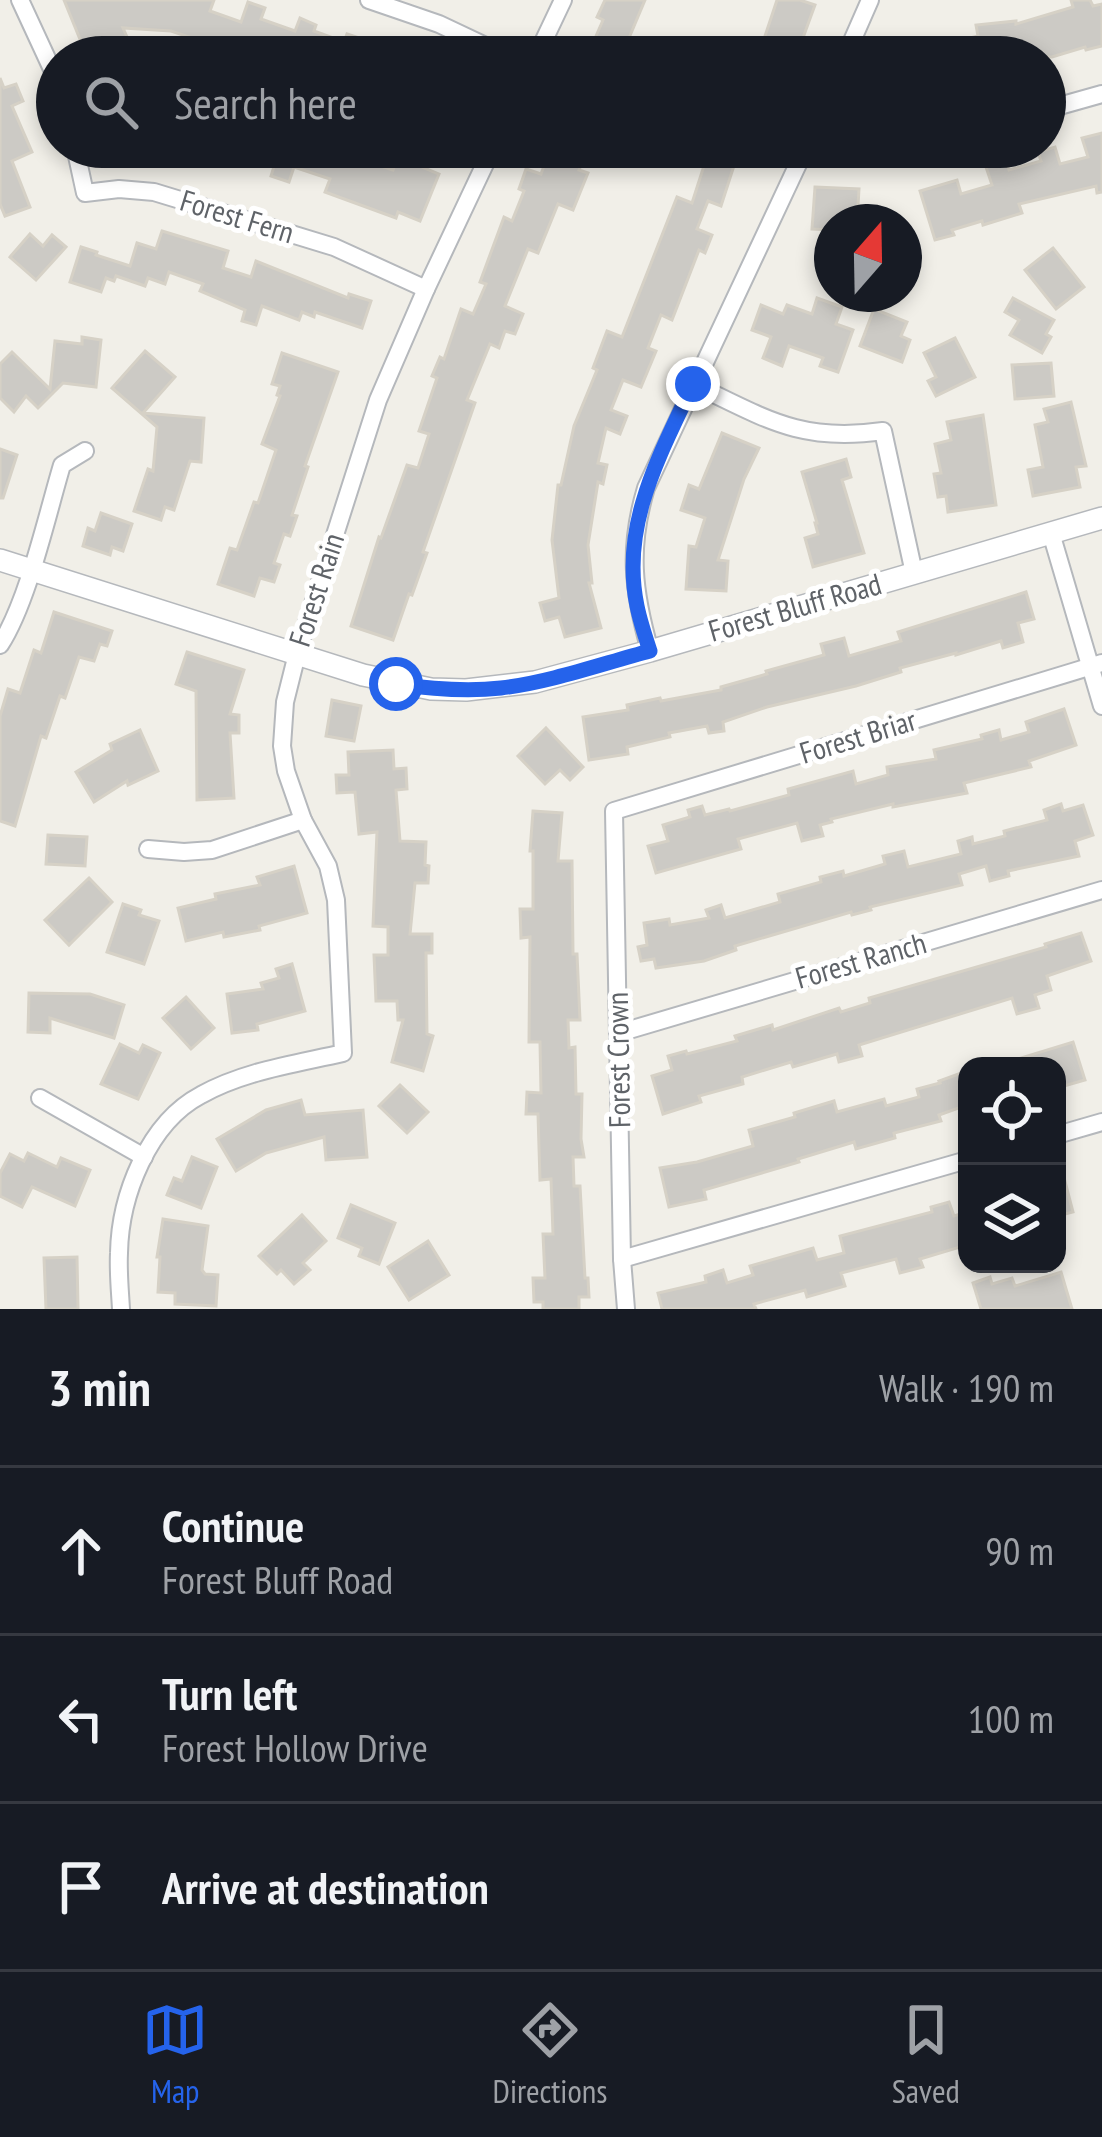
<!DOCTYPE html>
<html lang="en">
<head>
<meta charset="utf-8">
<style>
	body { margin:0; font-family:"PT Sans Narrow",sans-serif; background:#242831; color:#f1f3f6 }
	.controls { position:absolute; right:36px; bottom:36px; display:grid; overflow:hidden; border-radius:24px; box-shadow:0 6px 18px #0003 }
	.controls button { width:108px; height:108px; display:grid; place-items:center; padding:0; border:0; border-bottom:3px solid #363941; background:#171b24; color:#f1f3f6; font:60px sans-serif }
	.compass { position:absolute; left:814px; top:204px; width:108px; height:108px; border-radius:50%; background:#171b24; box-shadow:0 6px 18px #0003; rotate:20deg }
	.stop { position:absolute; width:36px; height:36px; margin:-27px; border:9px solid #2563eb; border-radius:50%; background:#fff }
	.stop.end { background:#2563eb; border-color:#fff; box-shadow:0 3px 12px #0008 }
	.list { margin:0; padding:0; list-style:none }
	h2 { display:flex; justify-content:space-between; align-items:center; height:156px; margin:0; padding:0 48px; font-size:51px }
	h2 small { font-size:39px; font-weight:400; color:#9ea1a6 }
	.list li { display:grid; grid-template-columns:78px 1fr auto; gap:36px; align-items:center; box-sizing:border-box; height:168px; padding:0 48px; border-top:3px solid #363941 }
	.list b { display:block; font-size:45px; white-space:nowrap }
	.list p { margin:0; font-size:39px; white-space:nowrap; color:#9ea1a6 }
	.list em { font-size:39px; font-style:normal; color:#9ea1a6 }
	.icon { flex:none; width:66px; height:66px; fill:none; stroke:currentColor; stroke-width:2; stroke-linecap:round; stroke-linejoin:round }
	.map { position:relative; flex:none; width:1102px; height:1309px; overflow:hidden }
	.search { position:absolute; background:#171b24; box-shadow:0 6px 18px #0003; left:36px; right:36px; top:36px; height:132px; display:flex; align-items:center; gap:30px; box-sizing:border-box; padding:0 42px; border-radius:66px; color:#9ea1a6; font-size:45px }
	.sheet { height:660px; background:#171b24 }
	nav { display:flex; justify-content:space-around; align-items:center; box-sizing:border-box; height:168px; border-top:3px solid #363941; background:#171b24; font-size:33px; color:#9ea1a6 }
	nav a { display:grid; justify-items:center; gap:6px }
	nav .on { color:#2563eb }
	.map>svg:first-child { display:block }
	.building { fill:#cccac5; stroke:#d6d1c6; stroke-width:3 }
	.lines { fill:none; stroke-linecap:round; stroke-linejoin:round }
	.minor-casing { stroke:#b5b8bc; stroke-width:20 }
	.tertiary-casing { stroke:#b5b8bc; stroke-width:24 }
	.minor { stroke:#fff; stroke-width:16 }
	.tertiary { stroke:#fff; stroke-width:21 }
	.route { stroke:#2563eb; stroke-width:15 }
	.labels { text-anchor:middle; stroke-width:10; stroke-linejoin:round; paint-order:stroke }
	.street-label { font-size:30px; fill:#5f6368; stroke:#fff }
</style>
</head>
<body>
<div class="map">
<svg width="1102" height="1309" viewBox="0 0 1102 1309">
	<rect width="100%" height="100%" fill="#f1efe8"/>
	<!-- building -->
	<g class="building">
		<polygon points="64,0 214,0 210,11 241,22 248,2 265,8 261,19 295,31 300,18 316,25 314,31 344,42 347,34 407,54 407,57 302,57 274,46 271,57 229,57 231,51 171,31 123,28 127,37 86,54"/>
		<polygon points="605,0 645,0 621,57 587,57 603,20 597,17"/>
		<polygon points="777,0 800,0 815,5 796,57 758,57"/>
		<polygon points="1071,0 1090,0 1093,6 1102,4 1102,46 1086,50 1085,47 1052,57 917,57 917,52 978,36 976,25 1016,21 1016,24 1073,7"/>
		<polygon points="0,78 4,88 16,84 23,101 12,106 32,152 12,161 30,207 5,216 0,204"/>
		<polygon points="1102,133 1102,192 1097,193 1096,186 1019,204 1022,213 983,225 982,221 952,230 954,235 935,240 920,191 957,180 961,194 992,185 986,167 1006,161 1009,170 1041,161 1038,152 1055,147 1060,164 1088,157 1082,138"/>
		<polygon points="245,147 325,147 393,170 398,157 439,174 420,221 398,212 396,218 325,192 330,179 294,167 289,182 271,176 276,160 244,150"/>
		<polygon points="551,147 589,147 579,170 588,173 573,210 558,204 538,253 528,249 505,306 523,314 515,334 505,331 499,348 490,344 467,400 475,403 423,552 427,553 412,595 409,594 393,640 351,626 379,537 381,538 407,465 418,468 429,434 419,431 437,378 432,376 440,357 444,359 461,309 473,314 486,284 480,282 504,217 512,221 524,191 519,189 526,169 541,174"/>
		<polygon points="710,147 740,147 721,206 708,201 697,229 712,235 705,253 699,250 672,320 661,315 648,348 656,351 641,387 623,380 611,410 627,416 620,434 606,428 598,463 607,465 603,484 598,482 588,545 592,583 589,583 601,628 565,637 559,617 545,621 540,603 559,598 552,540 558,485 561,485 574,426 597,370 593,368 607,331 622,337 677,197 692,203"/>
		<polygon points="815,187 859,189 857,222 832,222 832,230 812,229"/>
		<polygon points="162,231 228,251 223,268 251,277 256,261 348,298 349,294 371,301 362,328 315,312 314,317 302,312 299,320 262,306 256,325 242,321 245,310 200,291 203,284 169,272 165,284 148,278 145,286 116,276 114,281 106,278 101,292 70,282 81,247 97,252 96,255 130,266 137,243 156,249"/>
		<polygon points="30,234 43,246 52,235 66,247 36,280 10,257"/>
		<polygon points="1053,248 1084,287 1056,309 1025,270"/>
		<polygon points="817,298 842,307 836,324 853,330 838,372 820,366 823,358 789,346 782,366 763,358 771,337 752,330 761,305 783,314 787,305 812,314"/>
		<polygon points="1013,298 1054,320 1046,334 1051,337 1042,353 1010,335 1019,320 1005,312"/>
		<polygon points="874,309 907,322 901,336 910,340 902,362 860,346"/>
		<polygon points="82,337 101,340 96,387 63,383 38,408 26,396 14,412 0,398 0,364 12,352 50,389 55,341 82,344"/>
		<polygon points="955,338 975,377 936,396 928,381 936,377 924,353"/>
		<polygon points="145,351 175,377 143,413 204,418 201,462 190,461 174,510 165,507 161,520 134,511 148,469 153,471 157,427 112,388"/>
		<polygon points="282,353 338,372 305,466 308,467 292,515 297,516 290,536 284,534 274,563 280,565 274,582 260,578 254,596 218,584 230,548 237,550 254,502 258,503 276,450 262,444 280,396 277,395 280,386 272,384"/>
		<polygon points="1051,363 1054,396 1015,399 1012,365"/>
		<polygon points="1071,402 1086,466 1076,467 1080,487 1033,496 1028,470 1043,467 1035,425 1048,422 1044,409"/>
		<polygon points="983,415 996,505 948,512 946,496 938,497 934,474 941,473 935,444 951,440 947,422"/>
		<polygon points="722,433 759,448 744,479 718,560 728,561 726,591 686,589 689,546 696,547 705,518 681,510 689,485 699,489"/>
		<polygon points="0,449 17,455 3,498 0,498"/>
		<polygon points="846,459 851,477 842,480 864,553 813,567 805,538 818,534 815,523 817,523 802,472"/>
		<polygon points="101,513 132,524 123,551 112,547 110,555 83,546 88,528 95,531"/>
		<polygon points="1026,592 1034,619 1018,623 1023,642 1003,648 1001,641 956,655 956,653 900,668 901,672 856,686 767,707 723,722 724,731 709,733 707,726 669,733 670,737 627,747 628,754 589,760 583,717 628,710 627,705 660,698 661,701 721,690 721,687 767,674 766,671 824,655 821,644 844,638 849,656 901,641 898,632"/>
		<polygon points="54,612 112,631 107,646 100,644 94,661 79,657 65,698 60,696 46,738 41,736 15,826 0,821 0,716 8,689 20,693 34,650 41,653"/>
		<polygon points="187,652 244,670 230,714 239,715 239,733 230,733 234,798 197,800 196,691 176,684"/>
		<polygon points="332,700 361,706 354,741 326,736"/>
		<polygon points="1064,709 1076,745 1029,761 1031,767 964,783 967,793 893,807 893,804 831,819 832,822 820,825 823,836 802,841 797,823 738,839 741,849 656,873 648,846 668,841 663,825 690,817 688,810 702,806 705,815 729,809 730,811 789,795 788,789 853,771 856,784 888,775 887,767 936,759 934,750 982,739 981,735 999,730 1001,740 1029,732 1026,722"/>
		<polygon points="546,728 583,767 570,780 560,770 545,784 518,756"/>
		<polygon points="140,730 158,771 128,785 127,781 94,802 76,772 112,750 110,744"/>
		<polygon points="393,750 394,769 406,768 407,789 396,790 400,841 426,842 425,865 429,866 428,883 415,883 410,934 432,934 432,953 426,953 427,1034 433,1036 423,1071 392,1062 403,1020 398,1020 397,1001 376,1001 374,955 388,955 388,927 373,926 377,832 359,834 355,792 337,793 336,775 349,775 348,752"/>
		<polygon points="1061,804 1063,811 1083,805 1093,835 1075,841 1079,856 1008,871 1009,876 990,881 986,866 959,874 962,885 870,907 871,910 852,915 851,912 735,946 736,950 704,961 656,968 654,959 641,961 638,947 647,945 644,923 669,919 670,925 709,918 706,910 721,905 725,918 780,902 778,894 821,882 820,877 843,871 844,876 885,864 883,856 904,851 908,867 961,854 958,841 972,837 973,844 1005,836 1004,831 1047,820 1044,810"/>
		<polygon points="533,811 562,813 558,861 572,861 573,954 577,954 580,1020 568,1020 569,1048 575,1047 576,1094 582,1094 581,1139 584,1157 573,1157 574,1186 580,1186 585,1278 588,1278 589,1297 579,1297 579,1309 543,1309 543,1302 534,1302 533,1278 545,1278 543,1234 553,1234 551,1179 540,1180 538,1114 526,1114 527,1092 541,1093 540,1042 529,1042 530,937 521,938 520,909 533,909 533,851 530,851"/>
		<polygon points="48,835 87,837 85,866 46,864"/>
		<polygon points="294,866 307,913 259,926 260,930 224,937 223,932 186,941 178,908 216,899 215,894 260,885 257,877"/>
		<polygon points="89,878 112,902 69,945 45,920"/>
		<polygon points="123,904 141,910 139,915 159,921 144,964 107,952"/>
		<polygon points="1081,933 1091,961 1047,976 1051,990 1035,995 1039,1008 1017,1014 1012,998 859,1045 862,1056 839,1062 837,1054 793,1067 791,1062 742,1077 743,1084 699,1096 701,1102 663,1114 652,1076 672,1070 668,1056 686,1051 687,1054 737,1041 735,1036 772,1025 773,1030 839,1008 841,1012 870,1003 869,998 1046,947 1045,944"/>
		<polygon points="292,964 305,1011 257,1024 258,1030 232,1033 227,994 263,989 261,983 279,978 276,969"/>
		<polygon points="29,993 90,994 124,1005 114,1038 50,1018 50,1033 28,1032"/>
		<polygon points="186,997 214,1028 191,1049 163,1018"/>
		<polygon points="1073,1042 1085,1080 1057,1088 1057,1066 1008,1066 1008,1062"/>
		<polygon points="120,1044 139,1053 143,1045 160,1053 138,1099 101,1084"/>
		<polygon points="967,1071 967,1105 939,1115 941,1121 894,1133 895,1138 856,1149 854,1142 798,1159 799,1162 704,1190 706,1199 669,1207 660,1168 697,1162 753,1146 749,1130 795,1117 794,1113 834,1101 837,1112 884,1099 886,1106 919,1097 917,1089 940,1083 939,1081"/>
		<polygon points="400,1085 428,1112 407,1133 379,1106"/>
		<polygon points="301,1100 305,1115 363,1110 367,1157 326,1160 324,1137 266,1153 236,1171 217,1139 266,1110"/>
		<polygon points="28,1153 57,1167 61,1158 90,1170 75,1206 32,1187 22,1207 0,1196 0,1173 10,1154 24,1161"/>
		<polygon points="192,1157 217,1167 201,1208 167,1195 174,1178 182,1181"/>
		<polygon points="1062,1170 1073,1212 1057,1216 1057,1171"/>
		<polygon points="949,1202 954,1216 967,1212 967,1245 920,1259 923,1267 900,1273 896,1259 841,1273 845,1286 807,1297 805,1290 754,1304 756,1309 662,1309 658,1293 706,1282 705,1276 723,1270 727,1283 753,1275 750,1266 813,1248 817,1260 844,1253 840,1236 932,1212 931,1207"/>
		<polygon points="351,1205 395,1223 379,1264 359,1256 362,1248 338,1238"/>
		<polygon points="302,1215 326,1241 303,1263 310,1270 294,1284 281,1270 277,1274 259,1256"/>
		<polygon points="163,1219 208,1226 202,1270 205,1274 218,1275 216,1306 175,1304 175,1293 158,1292 160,1257 157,1257"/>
		<polygon points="428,1241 449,1275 409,1300 388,1267"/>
		<polygon points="77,1257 78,1309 46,1309 44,1258"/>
		<polygon points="1061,1272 1072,1309 981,1309 973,1283 990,1277 992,1284 1012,1278 1015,1286"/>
	</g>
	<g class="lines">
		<!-- minor casing -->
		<g class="minor-casing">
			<g id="minor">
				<polyline points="20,0 57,80"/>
				<polyline points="369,0 439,24 509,57"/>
				<polyline points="536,57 563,0"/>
				<polyline points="845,57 870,0"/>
				<polyline points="1045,110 1102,94"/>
				<polyline points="75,147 85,193 119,189 154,192 334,247 426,289"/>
				<path d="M 845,147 C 870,151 893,156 918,147"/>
				<path d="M 693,384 C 765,418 800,443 883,431 L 914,573"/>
				<polyline points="1051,533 1102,706"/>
				<path d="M 0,645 C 28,602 47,515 62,465 L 85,451"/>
				<path d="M 650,651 C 633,591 628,548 646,488 L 806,147"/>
				<polyline points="148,849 184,852 212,850 303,820"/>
				<polyline points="619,1033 1102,890"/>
				<polyline points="40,1098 144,1157"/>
				<polyline points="1057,1135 1102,1122"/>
				<polyline points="622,1259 967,1160"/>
				<path d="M 121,1309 C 120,1291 118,1272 119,1253 C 120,1196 148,1123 201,1095 C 244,1071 295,1064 343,1053 L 336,900 L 328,866 L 303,820 L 286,771 L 282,746 L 285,702 L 297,654 L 378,400 L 426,289 L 493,147"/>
				<polyline points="626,1309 622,1259 614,811 1102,663"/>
			</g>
		</g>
		<!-- tertiary casing -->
		<g class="tertiary-casing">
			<polyline id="tertiary" points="0,560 363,675 431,689 466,690 535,682 650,651 1102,518"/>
		</g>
		<!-- minor -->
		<use href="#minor" class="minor"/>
		<!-- tertiary -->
		<use href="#tertiary" class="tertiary"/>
	</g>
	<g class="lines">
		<!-- route -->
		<path class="route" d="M 396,684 C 431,689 466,692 501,688 C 551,682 601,664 650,651 C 645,636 640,621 637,606 C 620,525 660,455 693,384"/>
	</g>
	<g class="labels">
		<!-- street labels -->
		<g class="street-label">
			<text transform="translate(237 217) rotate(17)" y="10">Forest Fern</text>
			<text transform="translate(317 590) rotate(-72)" y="10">Forest Rain</text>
			<text transform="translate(795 608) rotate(-16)" y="10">Forest Bluff Road</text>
			<text transform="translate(858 737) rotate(-17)" y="10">Forest Briar</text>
			<text transform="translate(861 961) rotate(-16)" y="10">Forest Ranch</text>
			<text transform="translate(619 1060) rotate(-91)" y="10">Forest Crown</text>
		</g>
	</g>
</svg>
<div class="controls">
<button><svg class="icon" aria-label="locate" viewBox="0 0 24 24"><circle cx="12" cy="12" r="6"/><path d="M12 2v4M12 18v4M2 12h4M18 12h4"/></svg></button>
<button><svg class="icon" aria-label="layers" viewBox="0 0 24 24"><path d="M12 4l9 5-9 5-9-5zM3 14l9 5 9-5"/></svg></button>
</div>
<svg class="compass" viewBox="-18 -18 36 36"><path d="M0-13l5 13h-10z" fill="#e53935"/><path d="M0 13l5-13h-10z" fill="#9ea1a6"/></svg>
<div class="stop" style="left:396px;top:684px"></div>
<div class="stop end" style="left:693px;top:384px"></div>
<div class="search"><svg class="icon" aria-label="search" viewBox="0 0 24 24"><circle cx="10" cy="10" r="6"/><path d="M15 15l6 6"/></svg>Search here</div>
</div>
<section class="sheet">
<h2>3 min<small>Walk · 190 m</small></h2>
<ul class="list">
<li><svg class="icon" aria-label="ahead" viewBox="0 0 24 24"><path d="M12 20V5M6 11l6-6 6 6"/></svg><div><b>Continue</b><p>Forest Bluff Road</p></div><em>90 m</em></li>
<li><svg class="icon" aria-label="left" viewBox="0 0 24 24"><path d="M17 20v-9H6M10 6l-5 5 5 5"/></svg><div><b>Turn left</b><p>Forest Hollow Drive</p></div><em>100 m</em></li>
<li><svg class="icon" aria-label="arrive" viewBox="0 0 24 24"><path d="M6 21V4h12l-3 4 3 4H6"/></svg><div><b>Arrive at destination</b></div></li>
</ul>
</section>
<nav>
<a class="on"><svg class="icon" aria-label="map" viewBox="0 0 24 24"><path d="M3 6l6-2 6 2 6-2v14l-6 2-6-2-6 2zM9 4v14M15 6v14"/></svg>Map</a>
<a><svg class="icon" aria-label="directions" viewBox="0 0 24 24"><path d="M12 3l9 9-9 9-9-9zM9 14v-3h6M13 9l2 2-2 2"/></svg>Directions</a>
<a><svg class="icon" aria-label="saved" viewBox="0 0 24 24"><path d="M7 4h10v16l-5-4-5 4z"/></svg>Saved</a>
</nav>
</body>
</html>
